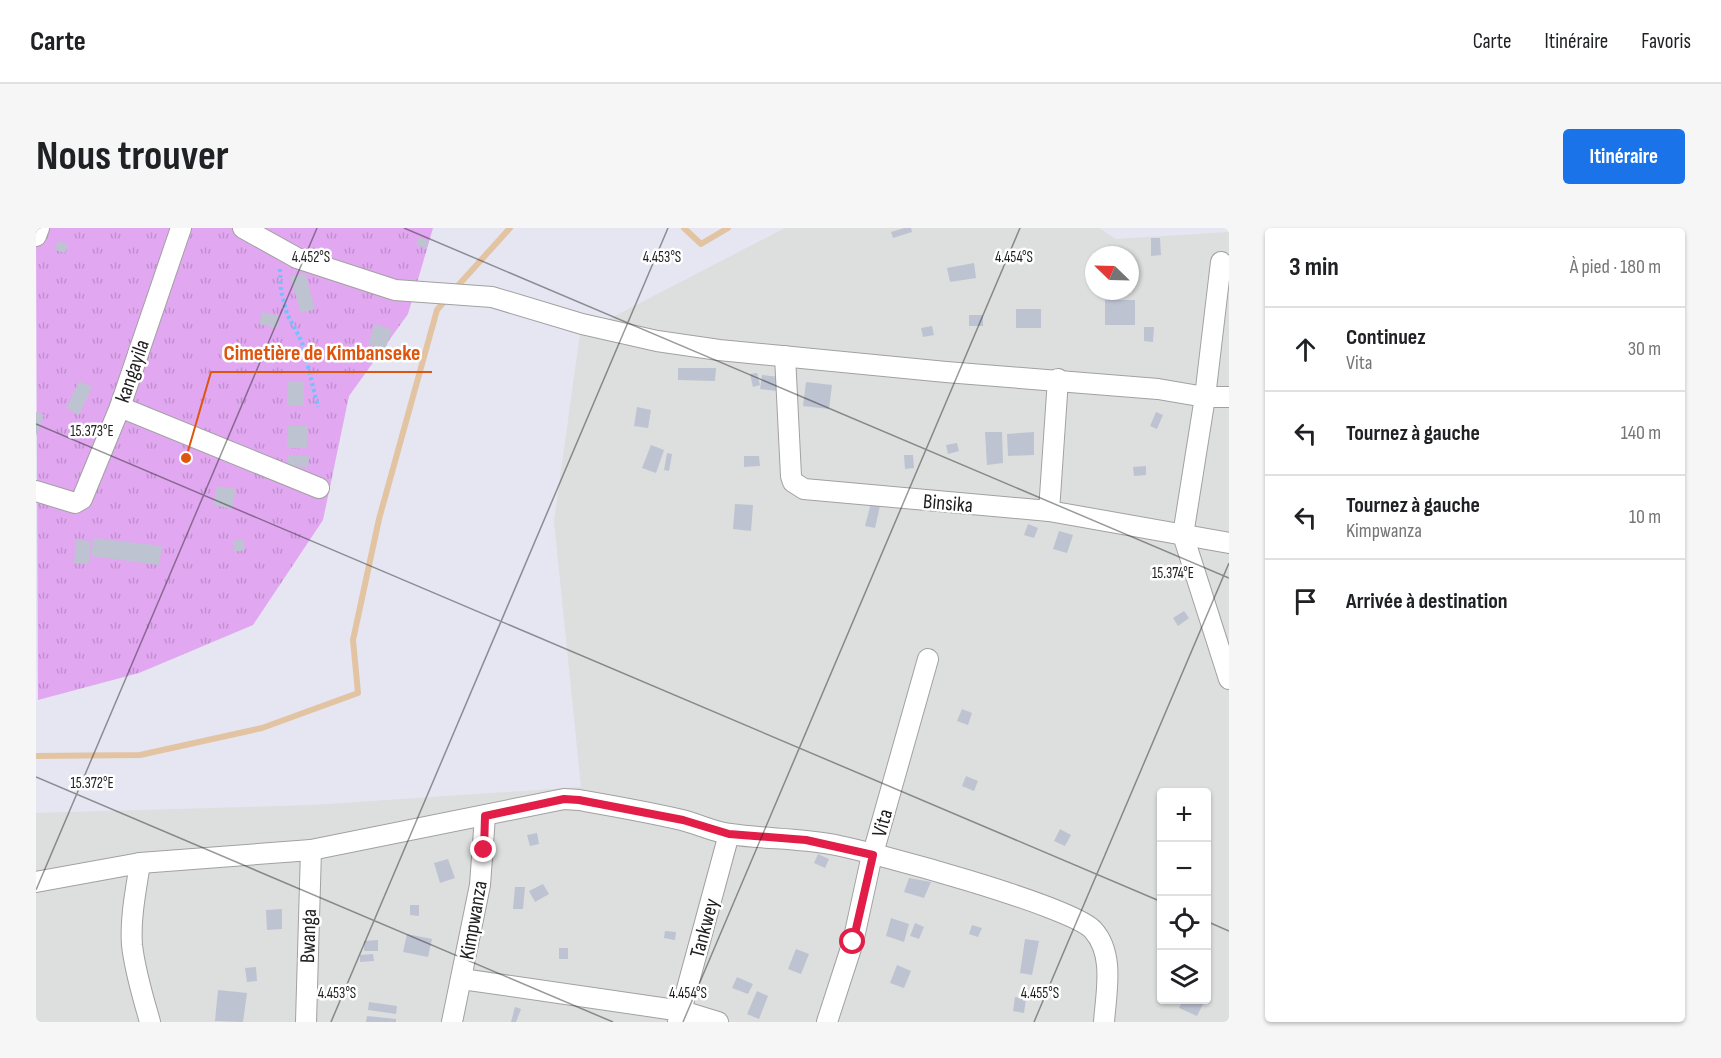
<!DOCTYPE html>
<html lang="fr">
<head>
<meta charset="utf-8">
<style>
	body { margin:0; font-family:"Sofia Sans Condensed",sans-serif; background:#f6f6f6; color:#202124 }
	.controls { position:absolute; right:18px; bottom:18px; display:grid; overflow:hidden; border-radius:6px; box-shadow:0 2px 4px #0004 }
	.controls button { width:54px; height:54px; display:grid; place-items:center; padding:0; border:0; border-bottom:2px solid #e0e0e0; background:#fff; color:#202124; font:30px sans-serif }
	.compass { position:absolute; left:1049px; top:18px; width:54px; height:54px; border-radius:50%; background:#fff; box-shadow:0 2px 4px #0004; rotate:293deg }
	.stop { position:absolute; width:18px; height:18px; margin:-14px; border:4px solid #e11d48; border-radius:50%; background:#fff }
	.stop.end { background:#e11d48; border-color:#fff; box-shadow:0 2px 6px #0008 }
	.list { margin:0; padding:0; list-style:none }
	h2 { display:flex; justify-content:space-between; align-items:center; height:78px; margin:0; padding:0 24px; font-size:26px }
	h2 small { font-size:20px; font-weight:400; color:#757577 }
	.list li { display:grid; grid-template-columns:39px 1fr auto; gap:18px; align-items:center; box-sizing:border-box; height:84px; padding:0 24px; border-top:2px solid #e0e0e0 }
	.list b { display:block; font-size:22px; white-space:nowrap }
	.list p { margin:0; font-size:20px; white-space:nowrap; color:#757577 }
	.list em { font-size:20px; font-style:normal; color:#757577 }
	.icon { flex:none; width:33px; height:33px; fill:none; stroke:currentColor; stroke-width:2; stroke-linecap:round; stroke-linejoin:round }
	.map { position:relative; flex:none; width:1193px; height:794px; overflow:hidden; border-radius:6px }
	header { display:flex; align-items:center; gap:36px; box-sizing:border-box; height:84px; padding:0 30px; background:#fff; border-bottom:2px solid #e0e0e0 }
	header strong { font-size:28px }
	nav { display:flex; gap:33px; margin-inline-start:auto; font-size:21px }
	.intro { display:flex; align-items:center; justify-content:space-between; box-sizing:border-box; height:144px; padding:0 36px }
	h1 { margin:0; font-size:42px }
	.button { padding:15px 27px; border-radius:6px; background:#1a73e8; color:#fff; font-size:21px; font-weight:700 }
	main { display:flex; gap:36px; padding:0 36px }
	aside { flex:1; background:#fff; border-radius:6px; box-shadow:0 2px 4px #0004 }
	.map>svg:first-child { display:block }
	.residential { fill:#dddede; fill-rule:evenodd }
	.grass { fill:url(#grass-tufts) }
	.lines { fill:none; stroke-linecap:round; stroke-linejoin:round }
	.stream { stroke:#e3c4a2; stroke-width:6 }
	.building { fill:#bec3d2 }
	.street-casing { stroke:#a1a1a1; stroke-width:22 }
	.path { stroke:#69c4ff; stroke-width:4; stroke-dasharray:3 3; stroke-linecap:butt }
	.street { stroke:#fff; stroke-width:20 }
	.route { stroke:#e11d48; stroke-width:8 }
	.ticks { fill:none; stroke:#202020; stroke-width:1.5; stroke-opacity:0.45 }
	.labels { text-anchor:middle; stroke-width:5; stroke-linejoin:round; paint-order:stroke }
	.street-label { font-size:21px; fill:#202020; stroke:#fff }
	.ticks-label { font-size:15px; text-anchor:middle; fill:#202020; stroke:#fff; stroke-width:5; stroke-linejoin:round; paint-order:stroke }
	.leader { fill:none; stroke:#de560d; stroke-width:2 }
	.callout-dot { fill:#de560d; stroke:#fff; stroke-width:2 }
	.callout-label { font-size:22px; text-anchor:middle; font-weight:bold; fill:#de560d; stroke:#fff; stroke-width:5; stroke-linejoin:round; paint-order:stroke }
</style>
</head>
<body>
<header>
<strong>Carte</strong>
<nav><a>Carte</a><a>Itinéraire</a><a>Favoris</a></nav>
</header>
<div class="intro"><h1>Nous trouver</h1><a class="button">Itinéraire</a></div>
<main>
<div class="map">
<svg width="1193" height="794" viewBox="0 0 1193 794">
	<defs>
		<pattern id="grass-tufts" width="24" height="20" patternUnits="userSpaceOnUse" patternTransform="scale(1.5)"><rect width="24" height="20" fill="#e1a7f0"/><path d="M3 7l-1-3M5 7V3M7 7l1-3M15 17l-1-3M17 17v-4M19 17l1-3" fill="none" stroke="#c18fce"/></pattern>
	</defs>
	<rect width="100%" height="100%" fill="#e5e6f1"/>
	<!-- residential -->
	<path class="residential" d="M 749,0 L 1063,0 L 1080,11 L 1193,4 L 1193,794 L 0,794 L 0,585 L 277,577 L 545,559 L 518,293 L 544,106 ZM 1058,27 L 1094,27 L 1094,63 L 1058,63 ZM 1126,564 L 1170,564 L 1170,772 L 1126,772 Z"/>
	<!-- grass -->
	<polygon class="grass" points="0,0 397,0 372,86 313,168 287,292 217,397 103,445 2,472"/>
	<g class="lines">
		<!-- stream -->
		<g class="stream">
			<polyline points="648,0 665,16 692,0"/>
			<polyline points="418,62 474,0"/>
			<polyline points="0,528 104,527 226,500 322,465 317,412 343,291 401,82 411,70"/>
		</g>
	</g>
	<!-- building -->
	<g class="building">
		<polygon points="868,0 875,0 876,4 857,10 855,4"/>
		<polygon points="383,9 393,13 390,21 380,16"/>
		<polygon points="1115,10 1124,10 1125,27 1115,28"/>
		<polygon points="22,13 32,16 29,25 19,22"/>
		<polygon points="938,35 940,50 914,54 911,40"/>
		<polygon points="269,45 279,81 265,85 254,49"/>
		<rect x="1069" y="72" width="30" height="25"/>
		<rect x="980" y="81" width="25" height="19"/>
		<polygon points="226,84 244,88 241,100 223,96"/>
		<rect x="933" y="87" width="14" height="11"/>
		<polygon points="339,96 356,102 349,122 332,116"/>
		<polygon points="896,98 898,107 887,109 885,100"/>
		<polygon points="1108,99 1118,99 1117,114 1108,113"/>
		<polygon points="642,140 680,140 679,153 642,152"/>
		<polygon points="721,145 724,157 717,159 714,146"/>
		<polygon points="726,147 743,149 741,163 724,161"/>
		<polygon points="43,153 56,159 43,187 30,180"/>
		<polygon points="252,153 268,153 268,177 251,178"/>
		<polygon points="770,154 796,157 793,181 767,178"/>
		<polygon points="601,179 615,182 612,200 598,198"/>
		<polygon points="0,184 8,187 0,208"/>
		<polygon points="1120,184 1127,187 1121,201 1114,198"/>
		<polygon points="252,198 272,198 271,220 251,220"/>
		<polygon points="949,204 966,204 967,235 951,237"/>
		<polygon points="998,204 998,227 972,228 971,206"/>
		<polygon points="921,215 923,223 912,226 910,217"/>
		<polygon points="615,217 628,222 620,245 606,240"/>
		<polygon points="631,225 636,226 633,243 628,242"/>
		<polygon points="252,227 273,228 272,239 252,238"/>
		<polygon points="868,227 877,227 878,240 869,241"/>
		<polygon points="708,228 723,228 724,238 708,239"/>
		<polygon points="1110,238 1110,247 1098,248 1097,239"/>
		<polygon points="181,258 200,261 196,281 177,277"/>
		<polygon points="835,275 844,278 839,300 829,298"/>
		<polygon points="699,276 717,277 715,303 697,301"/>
		<polygon points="992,296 1002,300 998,310 988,307"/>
		<polygon points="1023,303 1037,307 1031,325 1017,321"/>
		<polygon points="58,310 126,318 123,337 55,328"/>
		<polygon points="207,311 209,322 198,324 197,313"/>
		<polygon points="40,312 55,313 53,336 38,335"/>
		<polygon points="1148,383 1153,390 1142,398 1137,390"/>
		<polygon points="926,481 936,485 932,497 921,493"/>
		<polygon points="930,548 942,553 938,563 926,558"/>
		<polygon points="1024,601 1035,607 1029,618 1018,613"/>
		<polygon points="501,605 503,616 494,618 491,607"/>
		<polygon points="782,626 793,631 789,640 778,635"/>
		<polygon points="412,631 419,650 404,655 398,635"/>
		<polygon points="873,650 895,654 888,670 868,664"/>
		<polygon points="507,656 513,666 499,674 493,663"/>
		<polygon points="479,659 489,659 487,681 477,681"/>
		<polygon points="374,677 383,677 383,688 374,687"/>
		<polygon points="246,681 246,701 231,702 230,682"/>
		<polygon points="855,690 873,696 868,714 850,708"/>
		<polygon points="879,695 888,699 883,711 874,708"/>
		<polygon points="936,697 946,700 942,709 933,706"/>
		<polygon points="629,703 640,704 639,712 628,710"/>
		<polygon points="371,706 396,711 392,729 367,724"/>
		<polygon points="989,711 1003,713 996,747 984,745"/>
		<polygon points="342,712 342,723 328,723 328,713"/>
		<rect x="523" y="720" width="9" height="11"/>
		<polygon points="760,721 773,726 765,746 752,741"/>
		<polygon points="337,726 338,733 324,734 324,727"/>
		<polygon points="861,737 875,743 868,760 854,755"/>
		<polygon points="220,739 221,753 211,754 209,740"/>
		<polygon points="701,749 717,756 712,766 696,760"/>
		<polygon points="182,762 211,765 207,794 179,793"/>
		<polygon points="721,763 732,768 723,791 711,786"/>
		<polygon points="979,769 990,771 988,785 977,783"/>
		<polygon points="1147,772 1168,774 1161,788 1143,780"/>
		<polygon points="333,774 361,778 360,786 332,782"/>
		<polygon points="479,779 485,781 480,794 475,794"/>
		<polygon points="331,788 360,791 360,794 330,794"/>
	</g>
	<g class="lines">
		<!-- street casing -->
		<g class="street-casing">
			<g id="street">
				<polyline points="207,0 261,30 359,62 456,69 546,96 621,113 683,122 910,144 1122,161 1169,169 1193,169"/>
				<polyline points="0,8 3,0"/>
				<polyline points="1185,34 1169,169 1147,307 1193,451"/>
				<polyline points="749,128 755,248 757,254 768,261 1013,283 1193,315"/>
				<polyline points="84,179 283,260"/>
				<polyline points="0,263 39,275 46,271 84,179 145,0"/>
				<polyline points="1013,283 1022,151"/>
				<path d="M 104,635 C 100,662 94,690 96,717 C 99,744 107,769 114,794"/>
				<path d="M 0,654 L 104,635 L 275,622 L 528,571 L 543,572 C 577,578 612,584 646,592 C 662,596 678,604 694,606 C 727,611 761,610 794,616 C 834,623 1036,678 1057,702 C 1079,726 1070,765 1068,794"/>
				<polyline points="426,751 646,783 682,794"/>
				<polyline points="270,794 275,622"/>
				<polyline points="416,794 444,657 449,588"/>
				<polyline points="642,794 693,606"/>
				<polyline points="791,794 817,714 834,636 892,431"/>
			</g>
		</g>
		<!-- path -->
		<polyline class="path" points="244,41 245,63 251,86 266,114 282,179"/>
		<!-- street -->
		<use href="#street" class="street"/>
	</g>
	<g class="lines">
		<!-- route -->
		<polyline class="route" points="448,622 449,588 528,571 543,572 647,592 693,606 770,612 837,627 817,714"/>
	</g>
	<!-- ticks -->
	<path class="ticks" d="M 368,0 L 1193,350M 0,196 L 1126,674M 0,549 L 577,794M 0,662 L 281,0M 1170,693 L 1193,703M 295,794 L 632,0M 647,794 L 984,0M 998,794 L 1193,335"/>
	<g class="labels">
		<!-- street labels -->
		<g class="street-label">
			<text transform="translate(96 143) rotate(-71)" y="7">kangayila</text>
			<text transform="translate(912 275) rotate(5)" y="7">Binsika</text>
			<text transform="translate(846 595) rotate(-74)" y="7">Vita</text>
			<text transform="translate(437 692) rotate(-80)" y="7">Kimpwanza</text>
			<text transform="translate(668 700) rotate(-75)" y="7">Tankwey</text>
			<text transform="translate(272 708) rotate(-88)" y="7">Bwanga</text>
		</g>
	</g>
	<g class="ticks-label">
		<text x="275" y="34">4.452°S</text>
		<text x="626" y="34">4.453°S</text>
		<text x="978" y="34">4.454°S</text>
		<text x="56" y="208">15.373°E</text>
		<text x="1137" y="350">15.374°E</text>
		<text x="56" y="560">15.372°E</text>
		<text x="301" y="770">4.453°S</text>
		<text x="652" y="770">4.454°S</text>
		<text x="1004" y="770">4.455°S</text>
	</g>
	<!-- callouts -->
	<path class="leader" d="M150 230L175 144H396"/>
	<circle class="callout-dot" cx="150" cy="230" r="6"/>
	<g class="callout-label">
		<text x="286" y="132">Cimetière de Kimbanseke</text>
	</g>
</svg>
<div class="controls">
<button>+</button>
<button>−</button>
<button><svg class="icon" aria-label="locate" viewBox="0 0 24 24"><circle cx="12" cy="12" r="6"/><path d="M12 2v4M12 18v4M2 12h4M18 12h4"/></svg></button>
<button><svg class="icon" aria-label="layers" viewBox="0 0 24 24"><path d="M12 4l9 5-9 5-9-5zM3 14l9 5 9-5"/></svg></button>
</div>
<svg class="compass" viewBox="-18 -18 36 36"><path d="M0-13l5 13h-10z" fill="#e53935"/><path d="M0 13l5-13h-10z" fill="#757577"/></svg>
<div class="stop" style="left:817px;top:714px"></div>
<div class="stop end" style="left:448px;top:622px"></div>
</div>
<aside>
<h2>3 min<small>À pied · 180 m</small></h2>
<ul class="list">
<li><svg class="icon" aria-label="ahead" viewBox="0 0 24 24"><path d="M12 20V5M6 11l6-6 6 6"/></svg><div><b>Continuez</b><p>Vita</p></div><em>30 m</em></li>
<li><svg class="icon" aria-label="left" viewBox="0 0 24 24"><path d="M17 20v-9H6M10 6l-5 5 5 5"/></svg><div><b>Tournez à gauche</b></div><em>140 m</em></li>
<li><svg class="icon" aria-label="left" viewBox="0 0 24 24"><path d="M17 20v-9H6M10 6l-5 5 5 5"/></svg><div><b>Tournez à gauche</b><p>Kimpwanza</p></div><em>10 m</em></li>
<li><svg class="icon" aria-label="arrive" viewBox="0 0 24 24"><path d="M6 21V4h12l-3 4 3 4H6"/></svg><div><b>Arrivée à destination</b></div></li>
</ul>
</aside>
</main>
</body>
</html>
